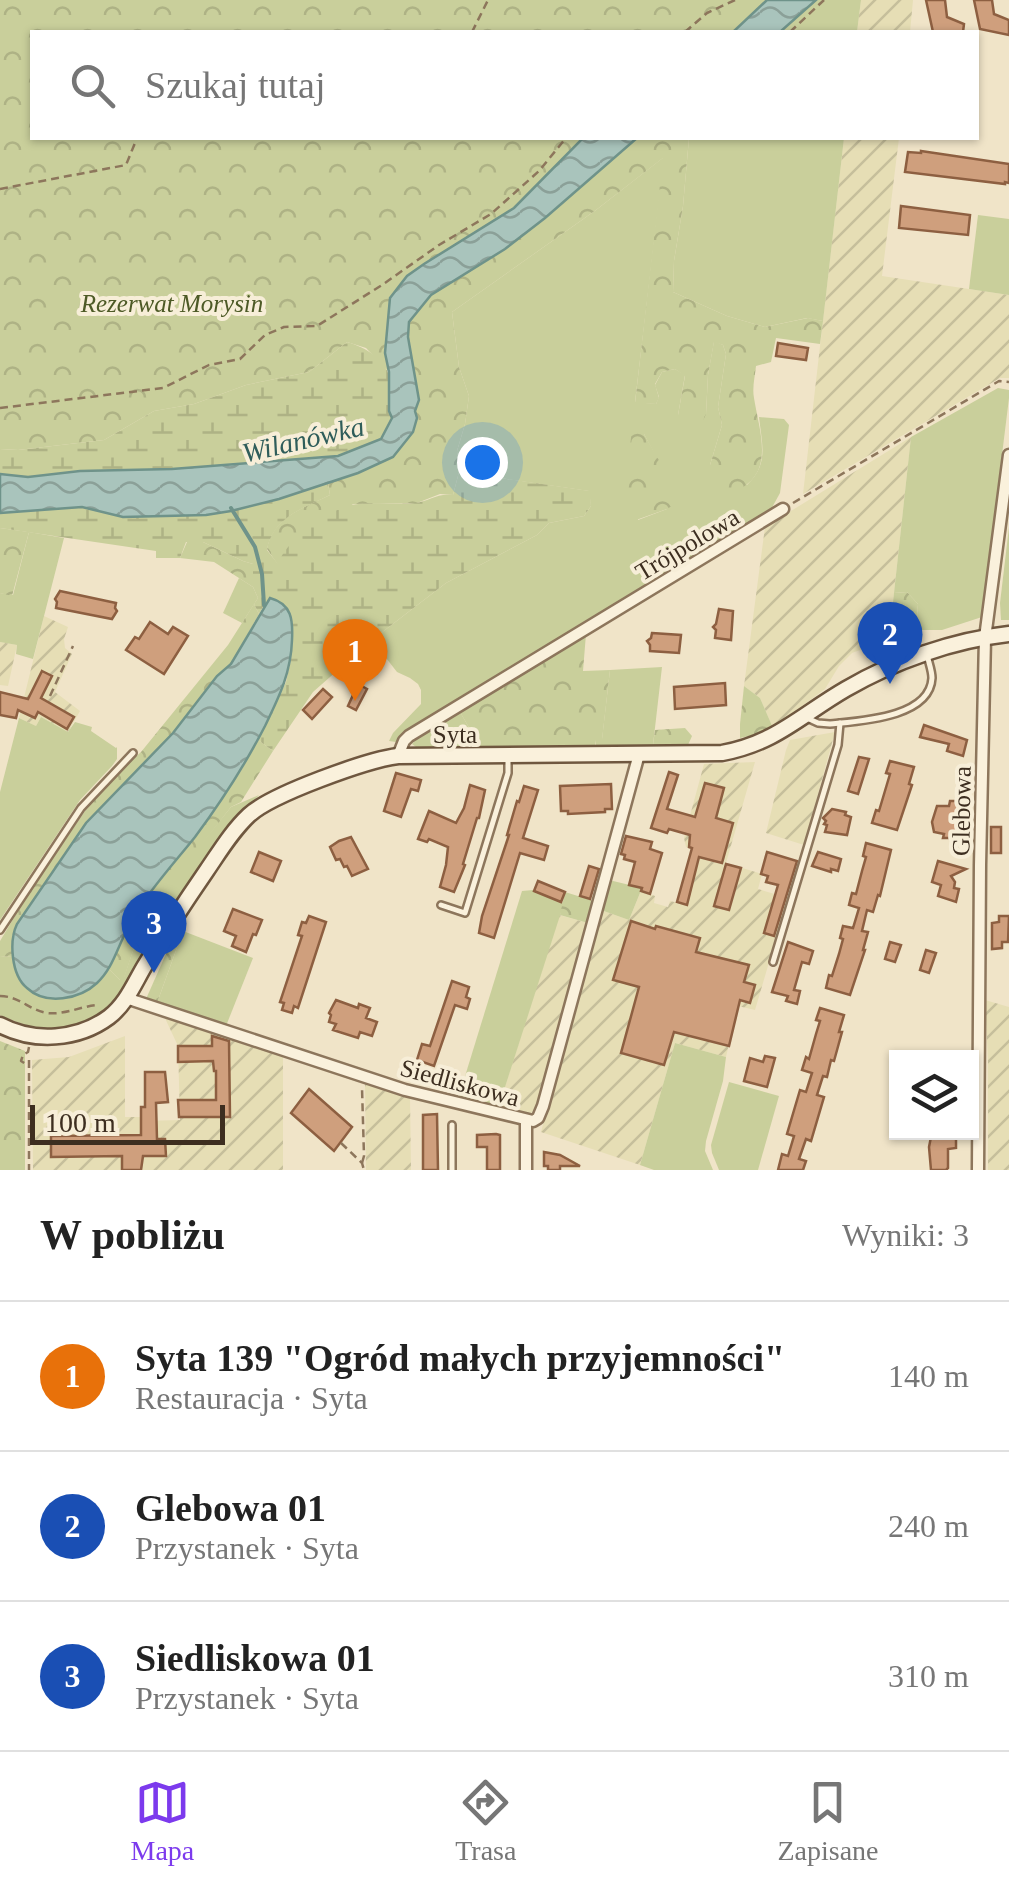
<!DOCTYPE html>
<html lang="pl">
<head>
<meta charset="utf-8">
<style>
	body { margin:0; font-family:Georgia,serif; background:#f6f6f6; color:#222 }
	.controls { position:absolute; right:30px; bottom:30px; display:grid; overflow:hidden; border-radius:0px; box-shadow:0 2px 8px #0004 }
	.controls button { width:90px; height:90px; display:grid; place-items:center; padding:0; border:0; border-bottom:2px solid #e0e0e0; background:#fff; color:#222; font:50px sans-serif }
	.scale { position:absolute; left:30px; bottom:25px; width:195px; box-sizing:border-box; padding-left:10px; border:5px solid #3d2e20; border-top:0; font-size:28px; line-height:35px; white-space:nowrap; color:#3d2e20; -webkit-text-stroke:8px #f7eed8; paint-order:stroke }
	.you { position:absolute; left:482px; top:462px; width:35px; height:35px; margin:-25px; border:8px solid #fff; border-radius:50%; background:#1a73e8; box-shadow:0 0 0 15px #1a73e833 }
	.badge { display:grid; place-items:center; width:65px; height:65px; border-radius:50%; background:#7c3aed; color:#fff; font-size:32px; font-weight:700 }
	.pin { position:absolute; translate:-50% -82px; filter:drop-shadow(0 2px 5px #0008) }
	.pin::after { content:''; position:absolute; top:52px; width:35px; height:30px; background:inherit; clip-path:polygon(0 0,100% 0,50% 100%) }
	.list { margin:0; padding:0; list-style:none }
	h2 { display:flex; justify-content:space-between; align-items:center; height:130px; margin:0; padding:0 40px; font-size:42px }
	h2 small { font-size:32px; font-weight:400; color:#767676 }
	.list li { display:grid; grid-template-columns:65px 1fr auto; gap:30px; align-items:center; box-sizing:border-box; height:150px; padding:0 40px; border-top:2px solid #e0e0e0 }
	.list b { display:block; font-size:38px; white-space:nowrap }
	.list p { margin:0; font-size:32px; white-space:nowrap; color:#767676 }
	.list em { font-size:32px; font-style:normal; color:#767676 }
	.icon { flex:none; width:55px; height:55px; fill:none; stroke:currentColor; stroke-width:2; stroke-linecap:round; stroke-linejoin:round }
	.map { position:relative; flex:none; width:1009px; height:1170px; overflow:hidden }
	.search { position:absolute; background:#fff; box-shadow:0 2px 8px #0004; left:30px; right:30px; top:30px; height:110px; display:flex; align-items:center; gap:25px; box-sizing:border-box; padding:0 35px; border-radius:0px; color:#767676; font-size:38px }
	.sheet { height:580px; background:#fff }
	nav { display:flex; justify-content:space-around; align-items:center; box-sizing:border-box; height:140px; border-top:2px solid #e0e0e0; background:#fff; font-size:28px; color:#767676 }
	nav a { display:grid; justify-items:center; gap:5px }
	nav .on { color:#7c3aed }
	.map>svg:first-child { display:block }
	.farmland { fill:url(#farmland-furrows) }
	.green { fill:#c9cf9b; fill-rule:evenodd }
	.forest { fill:url(#forest-crowns) }
	.wetland { fill:url(#wetland-marsh) }
	.water { fill:url(#water-waves); stroke:#6f938a; stroke-width:2.5 }
	.lines { fill:none; stroke-linecap:round; stroke-linejoin:round }
	.stream { stroke:#6f938a; stroke-width:4 }
	.building { fill:#cf9f7d; stroke:#8d5f41; stroke-width:2.5 }
	.lane-casing { stroke:#8d765c; stroke-width:10 }
	.street-casing { stroke:#8d765c; stroke-width:15 }
	.secondary-casing { stroke:#6f573f; stroke-width:19 }
	.path { stroke:#8d765c; stroke-width:2.5; stroke-dasharray:8 5; stroke-linecap:butt }
	.lane { stroke:#faf1dc; stroke-width:5 }
	.street { stroke:#faf1dc; stroke-width:10 }
	.secondary { stroke:#faf1dc; stroke-width:14 }
	.labels { text-anchor:middle; stroke-width:8; stroke-linejoin:round; paint-order:stroke }
	.park-label { font-size:25px; font-style:italic; fill:#4d5a26; stroke:#f7eed8 }
	.street-label { font-size:25px; fill:#3d2e20; stroke:#f7eed8 }
	.water-label { font-size:28px; font-style:italic; fill:#2f5d5a; stroke:#f7eed8 }
</style>
</head>
<body>
<div class="map">
<svg width="1009" height="1170" viewBox="0 0 1009 1170">
	<defs>
		<pattern id="farmland-furrows" width="10" height="10" patternUnits="userSpaceOnUse" patternTransform="scale(2.5)"><rect width="10" height="10" fill="#e6deb5"/><path d="M-1 1l2-2M0 10L10 0M9 11l2-2" fill="none" stroke="#c6bf9b"/></pattern>
		<pattern id="forest-crowns" width="20" height="18" patternUnits="userSpaceOnUse" patternTransform="scale(2.5)"><rect width="20" height="18" fill="#c9cf9b"/><path d="M2 6a3 3 0 1 1 6 0M12 15a3 3 0 1 1 6 0" fill="none" stroke="#aeb285"/></pattern>
		<pattern id="wetland-marsh" width="20" height="14" patternUnits="userSpaceOnUse" patternTransform="scale(2.5)"><rect width="20" height="14" fill="#c9cf9b"/><path d="M1 5h8M5 5V1M11 12h8M15 12V8" fill="none" stroke="#aeb285"/></pattern>
		<pattern id="water-waves" width="16" height="10" patternUnits="userSpaceOnUse" patternTransform="scale(2.5)"><rect width="16" height="10" fill="#a9c4bc"/><path d="M0 5q4-4 8 0t8 0" fill="none" stroke="#8ba098"/></pattern>
	</defs>
	<rect width="100%" height="100%" fill="#f0e4c8"/>
	<!-- farmland -->
	<g class="farmland">
		<polygon points="861,0 913,0 910,32 857,32"/>
		<polygon points="844,138 899,138 882,276 1009,295 1009,378 1000,378 803,494"/>
		<polygon points="911,437 889,639 852,653 839,666 825,689 773,728 760,698 744,686 765,527"/>
		<polygon points="44,616 68,627 64,639 65,648 72,654 55,692 80,711 68,732 41,717 36,726 19,718"/>
		<polygon points="0,642 17,645 8,686 0,685"/>
		<polygon points="835,732 804,845 766,833 786,750 790,740"/>
		<polygon points="755,762 726,863 762,874 758,889 788,898 755,1010 738,1006 726,1057 675,1043 640,1165 541,1132 601,910 629,920 641,891 655,896 654,903 668,907 670,901 687,905 700,852 686,847 684,838 704,764"/>
		<polygon points="559,915 588,923 540,1105 531,1113 525,1114 498,1109"/>
		<polygon points="985,1000 1009,1007 1009,1170 988,1170 988,1059"/>
		<polygon points="164,1016 283,1053 283,1170 33,1170 32,1060 69,1057 125,1036 125,1117 141,1117 142,1121 180,1120 178,1046"/>
		<polygon points="365,1081 410,1096 411,1170 366,1170"/>
	</g>
	<!-- green -->
	<g class="green">
		<polygon points="816,0 861,0 857,32 780,32"/>
		<polygon points="689,138 844,138 823,321 807,318 765,327 727,316 673,292 674,261 683,206"/>
		<path d="M 664,157 L 635,402 L 656,404 L 659,397 L 655,385 L 662,372 L 675,369 L 685,375 L 678,415 L 706,414 L 708,375 L 714,341 L 723,345 L 726,354 L 718,407 L 722,425 L 710,465 L 747,485 C 769,464 762,445 759,417 L 784,419 L 789,425 L 780,493 L 769,513 L 396,742 L 389,741 L 393,733 L 421,704 L 421,690 L 418,684 L 410,678 L 397,672 L 372,640 L 446,583 L 537,535 L 549,523 L 584,516 L 591,506 L 589,491 L 459,472 L 457,451 L 465,424 L 469,396 L 459,367 L 452,312 L 596,210 ZM 644,434 L 653,451 L 667,509 L 638,520 Z"/>
		<polygon points="978,215 1009,219 1009,295 969,289"/>
		<polygon points="998,388 1009,390 1009,398 982,617 942,630 916,630 918,604 907,592 894,593 911,437"/>
		<polygon points="1009,527 1009,620 1001,620 1000,603"/>
		<polygon points="29,532 64,538 33,659 16,654 17,645 0,642 0,593 13,595"/>
		<polygon points="239,578 253,587 258,598 242,623 223,613"/>
		<polygon points="662,667 653,745 596,748 595,740 602,739 610,670"/>
		<polygon points="460,712 474,736 478,749 416,747 412,744 417,738"/>
		<polygon points="41,717 68,732 75,722 92,727 91,731 116,748 117,747 117,759 112,766 80,800 0,920 0,792 19,718 36,726"/>
		<path d="M 259,795 C 204,855 161,925 120,995 C 86,1033 45,1037 0,1015 L 0,956 L 13,957 C 16,966 18,979 25,986 C 53,1012 88,992 109,969 L 120,980 L 124,977 L 144,918 L 151,906 L 231,807 Z"/>
		<polygon points="609,880 642,888 629,920 601,910"/>
		<polygon points="533,890 564,903 498,1109 458,1099 522,891"/>
		<polygon points="183,931 253,958 226,1026 157,1003"/>
		<polygon points="675,1043 726,1057 723,1081 706,1141 705,1151 713,1170 654,1170 640,1165"/>
		<polygon points="729,1082 779,1096 758,1170 719,1170 712,1153 711,1145"/>
	</g>
	<!-- forest -->
	<g class="forest">
		<polygon points="0,0 767,0 733,32 32,32 32,138 583,138 514,208 407,276 390,298 385,353 389,372 366,348 347,342 309,372 246,385 194,404 154,411 104,440 18,450 0,449"/>
		<path d="M 637,138 L 689,138 L 683,206 L 674,261 L 673,292 L 727,316 L 765,327 L 808,318 L 823,321 L 820,344 L 776,338 L 771,362 L 756,366 C 755,376 752,388 754,398 C 759,430 776,473 737,490 C 725,495 719,489 711,480 L 710,465 L 722,425 L 718,407 L 726,354 L 723,345 L 714,342 L 708,375 L 706,414 L 702,423 L 685,425 L 678,415 L 685,376 L 675,369 L 662,372 L 655,384 L 659,398 L 656,404 L 635,403 L 663,158 L 596,210 L 452,312 L 459,367 L 469,396 L 465,424 L 457,451 L 459,472 L 453,495 L 440,494 L 417,503 L 353,504 L 278,565 L 267,549 C 273,517 303,508 330,495 L 328,483 L 358,473 L 392,458 L 419,400 L 408,337 L 409,322 L 431,295 L 505,249 L 545,218 Z"/>
		<polygon points="632,430 644,434 678,494 675,504 667,509 625,524 624,495"/>
		<polygon points="0,528 29,532 12,596 0,593"/>
		<polygon points="187,542 203,542 243,561 253,564 253,587 214,562 180,558"/>
		<polygon points="907,592 918,604 916,630 890,629 894,593"/>
		<polygon points="254,604 259,614 231,664 217,676 173,733 86,823 12,936 13,957 0,956 0,941 27,896 85,811 113,777 141,752 228,645"/>
		<polygon points="586,634 583,671 610,670 602,740 595,740 595,746 478,749 474,736 460,712"/>
		<polygon points="744,686 760,698 773,728 758,734 740,738 740,724"/>
		<polygon points="685,728 692,736 688,745 653,745 655,730"/>
		<polygon points="258,740 273,751 241,802 231,807 144,918 124,978 121,981 109,969 126,931 145,900 197,834 242,769"/>
		<polygon points="565,892 594,901 588,923 560,915"/>
		<polygon points="180,930 183,931 157,1003 146,999 169,947"/>
		<polygon points="0,1041 25,1051 25,1170 0,1170"/>
	</g>
	<!-- wetland -->
	<g class="wetland">
		<path d="M 347,342 C 365,347 388,360 390,381 C 391,401 396,423 381,440 C 353,469 133,469 84,471 C 66,472 48,476 31,477 C 20,477 10,474 0,474 L 0,449 L 18,450 L 104,440 L 154,411 L 194,404 L 246,385 L 309,372 Z"/>
		<path d="M 459,472 L 590,491 L 591,506 L 584,516 L 549,523 L 537,535 L 446,583 L 372,640 L 313,692 L 273,751 L 258,740 L 286,682 L 291,660 L 264,605 L 259,614 L 254,604 L 258,598 L 253,587 L 253,564 L 243,561 L 203,542 L 186,542 L 180,558 L 156,558 L 156,551 L 0,528 L 0,513 L 82,507 L 123,517 L 231,511 L 328,483 L 330,495 C 304,508 273,517 267,550 L 278,564 C 286,540 327,511 351,505 C 368,501 397,505 415,503 C 430,501 436,493 453,495 Z"/>
	</g>
	<!-- water -->
	<g class="water">
		<polygon points="767,0 816,0 780,32 733,32"/>
		<polygon points="583,138 637,138 545,218 505,249 431,295 409,322 408,337 419,400 415,411 417,418 413,432 393,457 358,473 279,499 231,511 206,515 123,517 82,507 0,513 0,474 28,477 80,471 172,469 338,456 381,439 392,418 389,411 389,372 385,353 390,298 407,276 424,264 514,208"/>
		<path d="M 270,598 C 292,604 293,620 292,640 C 291,673 279,697 265,726 C 245,765 221,802 195,837 C 179,857 162,876 147,897 C 140,907 133,919 127,930 C 117,948 113,968 97,983 C 80,999 46,1006 27,988 C 11,975 9,941 17,924 L 86,823 L 173,733 L 217,676 L 231,664 Z"/>
	</g>
	<g class="lines">
		<!-- stream -->
		<polyline class="stream" points="231,508 255,547 262,574 264,605"/>
	</g>
	<!-- building -->
	<g class="building">
		<polygon points="926,0 945,0 947,17 964,24 963,32 933,32"/>
		<polygon points="974,0 992,0 994,14 1009,20 1009,35 980,29"/>
		<polygon points="921,151 1009,164 1009,183 1005,182 1005,184 905,172 908,152 921,153"/>
		<polygon points="901,206 970,215 968,235 899,228"/>
		<polygon points="778,343 808,348 806,360 776,356"/>
		<polygon points="60,591 116,603 115,608 117,611 112,619 56,608 57,602 55,599"/>
		<polygon points="719,609 733,611 731,640 715,638 716,630 713,627 716,624"/>
		<polygon points="150,622 168,634 173,627 188,636 164,674 126,650 135,637 139,639"/>
		<polygon points="652,633 681,635 679,653 650,651 650,645 647,641 651,638"/>
		<polygon points="42,671 52,676 41,698 74,717 67,729 38,712 35,718 18,710 16,718 0,715 0,692 28,699"/>
		<polygon points="725,683 726,705 675,709 674,687"/>
		<polygon points="358,684 367,689 356,710 348,706"/>
		<polygon points="323,689 332,697 312,719 303,710"/>
		<polygon points="924,725 967,740 963,756 947,751 949,744 920,737"/>
		<polygon points="859,757 869,759 858,794 848,791"/>
		<polygon points="890,761 914,767 909,784 912,785 897,830 872,823 876,810 879,811 890,774 886,773"/>
		<polygon points="669,772 678,775 667,809 695,817 705,783 724,788 716,818 733,823 722,863 699,857 687,905 677,902 692,848 689,847 690,835 669,829 667,833 651,828"/>
		<polygon points="396,773 421,780 418,791 411,789 401,817 384,811"/>
		<polygon points="611,784 612,809 605,809 605,812 568,814 568,811 561,811 560,786"/>
		<polygon points="470,785 485,790 479,818 477,818 463,864 465,865 463,870 454,892 440,887 446,865 448,847 429,839 427,842 418,839 429,811 456,823 464,808"/>
		<polygon points="524,786 538,790 523,838 548,846 544,860 520,853 494,938 479,933 482,916 509,835 507,835 517,801 519,802"/>
		<polygon points="950,801 963,801 961,838 943,838 944,834 934,832 932,822 937,806 949,806"/>
		<polygon points="832,809 846,812 845,815 851,817 847,835 825,832 827,825 824,824 826,821 823,818"/>
		<rect x="991" y="827" width="10" height="26"/>
		<polygon points="626,836 652,842 650,849 662,853 650,894 641,891 642,888 629,885 635,862 624,859 625,855 621,854"/>
		<polygon points="351,837 368,869 352,876 347,866 344,867 340,859 336,860 330,847 339,841"/>
		<polygon points="866,843 891,850 880,896 878,895 873,912 867,910 862,931 868,932 863,950 865,950 850,995 826,988 829,975 832,976 839,954 843,939 840,938 843,926 853,928 859,908 849,905 852,893 856,894 862,871 866,857 863,856"/>
		<polygon points="259,852 281,861 273,881 251,872"/>
		<polygon points="767,852 797,861 774,936 764,933 778,885 766,882 768,876 761,874"/>
		<polygon points="818,852 841,859 838,871 831,869 831,872 812,866"/>
		<polygon points="938,861 966,869 951,876 955,882 954,888 959,889 956,902 938,896 941,885 932,882"/>
		<polygon points="726,864 741,868 729,910 714,906"/>
		<polygon points="589,866 599,869 590,899 580,896"/>
		<polygon points="538,881 565,892 561,902 534,891"/>
		<polygon points="233,909 262,920 256,935 253,934 246,952 232,946 236,936 224,931"/>
		<polygon points="309,916 326,922 298,1008 294,1006 292,1013 282,1010 284,1003 280,1002 302,936 298,935 302,922 306,923"/>
		<polygon points="999,916 1009,916 1008,942 1002,942 1002,948 992,949 992,923 999,922"/>
		<polygon points="631,921 655,929 656,926 700,938 696,952 749,965 744,982 755,985 750,1003 740,1000 729,1046 674,1032 664,1065 621,1053 639,987 613,980"/>
		<polygon points="788,942 813,951 809,964 802,962 794,990 800,991 797,1004 786,1001 788,996 772,992"/>
		<polygon points="890,942 901,945 895,962 885,959"/>
		<polygon points="926,950 936,953 929,973 920,970"/>
		<polygon points="452,981 469,987 466,997 470,999 467,1009 455,1005 434,1066 417,1060 422,1044 430,1046"/>
		<polygon points="336,1000 358,1008 359,1004 370,1008 366,1018 377,1022 372,1036 360,1032 358,1038 333,1030 336,1024 329,1022 331,1015 329,1013"/>
		<polygon points="820,1008 844,1015 839,1032 842,1032 834,1061 831,1060 827,1077 823,1076 817,1095 824,1097 811,1141 806,1139 799,1159 806,1161 803,1170 778,1170 782,1154 788,1156 794,1136 787,1134 800,1090 806,1092 812,1073 802,1070 806,1057 809,1059 816,1034 820,1021 816,1020"/>
		<polygon points="212,1036 229,1041 230,1117 179,1117 178,1100 216,1100 216,1071 214,1071 213,1061 178,1062 178,1046 212,1046"/>
		<polygon points="765,1056 775,1058 767,1087 744,1081 750,1058 763,1062"/>
		<polygon points="145,1072 165,1072 168,1102 156,1103 157,1139 165,1139 166,1156 143,1156 141,1170 122,1170 122,1156 51,1157 51,1136 141,1135 141,1107 145,1107"/>
		<polygon points="309,1089 352,1127 334,1151 291,1113"/>
		<polygon points="437,1114 438,1170 423,1170 423,1115"/>
		<polygon points="932,1132 956,1133 956,1148 948,1149 948,1168 946,1170 931,1170 929,1147"/>
		<polygon points="496,1134 500,1135 500,1170 487,1170 487,1147 477,1147 477,1135"/>
		<polygon points="544,1152 560,1155 580,1166 560,1166 560,1170 548,1170 548,1166 544,1166"/>
	</g>
	<g class="lines">
		<!-- lane casing -->
		<g class="lane-casing">
			<g id="lane">
				<path d="M 807,718 L 818,723 L 830,724 C 859,721 930,718 932,678 C 932,670 928,661 927,654"/>
				<polyline points="441,905 465,913 508,773 508,757"/>
				<polyline points="0,930 81,808 133,753"/>
				<polyline points="773,962 838,745 840,723"/>
				<polyline points="452,1125 452,1170"/>
			</g>
		</g>
		<!-- street casing -->
		<g class="street-casing">
			<g id="street">
				<polyline points="398,756 404,741 409,736 783,509"/>
				<polyline points="126,998 405,1090 533,1121 538,1118 543,1106 639,754"/>
				<polyline points="526,1170 526,1120"/>
				<polyline points="978,1170 980,865 985,638 1009,455"/>
			</g>
		</g>
		<!-- secondary casing -->
		<g class="secondary-casing">
			<path id="secondary" d="M 0,1025 C 34,1043 78,1040 109,1017 C 126,1004 134,984 144,967 C 164,934 185,902 207,870 C 220,851 232,831 249,815 C 272,794 367,760 398,756 L 722,753 C 776,743 801,715 846,689 C 894,661 954,640 1009,634"/>
		</g>
		<!-- path -->
		<g class="path">
			<polyline points="472,32 488,0"/>
			<polyline points="685,32 707,13 735,0"/>
			<polyline points="790,32 824,0"/>
			<polyline points="0,189 126,165 137,138"/>
			<polyline points="0,408 163,388 209,365 240,359 265,335 284,327 317,326 382,285 439,245 491,214 539,171 566,138"/>
			<polyline points="793,503 999,381 1009,382"/>
			<polyline points="50,696 73,646"/>
			<path d="M 0,996 C 19,996 29,1010 47,1013 C 66,1015 81,1006 98,1005"/>
			<polyline points="29,1047 28,1052 23,1055 21,1061 29,1066"/>
			<polyline points="29,1060 29,1170"/>
			<polyline points="341,1143 362,1163 364,1170"/>
			<polyline points="362,1163 364,1156 362,1088"/>
		</g>
		<!-- lane -->
		<use href="#lane" class="lane"/>
		<!-- street -->
		<use href="#street" class="street"/>
		<!-- secondary -->
		<use href="#secondary" class="secondary"/>
	</g>
	<g class="labels">
		<!-- park labels -->
		<g class="park-label">
			<text x="172" y="312">Rezerwat Morysin</text>
		</g>
		<!-- street labels -->
		<g class="street-label">
			<text transform="translate(687 544) rotate(-31)" y="9">Trójpolowa</text>
			<text x="455" y="743">Syta</text>
			<text transform="translate(961 811) rotate(-89)" y="9">Glebowa</text>
			<text transform="translate(460 1082) rotate(15)" y="9">Siedliskowa</text>
		</g>
		<!-- water labels -->
		<g class="water-label">
			<text transform="translate(303 439) rotate(-13)" y="10">Wilanówka</text>
		</g>
	</g>
</svg>
<div class="controls">
<button><svg class="icon" aria-label="layers" viewBox="0 0 24 24"><path d="M12 4l9 5-9 5-9-5zM3 14l9 5 9-5"/></svg></button>
</div>
<div class="scale">100 m</div>
<div class="you"></div>
<div class="pin badge" style="left:355px;top:701px;background:#e8710a">1</div>
<div class="pin badge" style="left:890px;top:684px;background:#1a4fb4">2</div>
<div class="pin badge" style="left:154px;top:973px;background:#1a4fb4">3</div>
<div class="search"><svg class="icon" aria-label="search" viewBox="0 0 24 24"><circle cx="10" cy="10" r="6"/><path d="M15 15l6 6"/></svg>Szukaj tutaj</div>
</div>
<section class="sheet">
<h2>W pobliżu<small>Wyniki: 3</small></h2>
<ul class="list">
<li><span class="badge" style="background:#e8710a">1</span><div><b>Syta 139 &quot;Ogród małych przyjemności&quot;</b><p>Restauracja · Syta</p></div><em>140 m</em></li>
<li><span class="badge" style="background:#1a4fb4">2</span><div><b>Glebowa 01</b><p>Przystanek · Syta</p></div><em>240 m</em></li>
<li><span class="badge" style="background:#1a4fb4">3</span><div><b>Siedliskowa 01</b><p>Przystanek · Syta</p></div><em>310 m</em></li>
</ul>
</section>
<nav>
<a class="on"><svg class="icon" aria-label="map" viewBox="0 0 24 24"><path d="M3 6l6-2 6 2 6-2v14l-6 2-6-2-6 2zM9 4v14M15 6v14"/></svg>Mapa</a>
<a><svg class="icon" aria-label="directions" viewBox="0 0 24 24"><path d="M12 3l9 9-9 9-9-9zM9 14v-3h6M13 9l2 2-2 2"/></svg>Trasa</a>
<a><svg class="icon" aria-label="saved" viewBox="0 0 24 24"><path d="M7 4h10v16l-5-4-5 4z"/></svg>Zapisane</a>
</nav>
</body>
</html>
